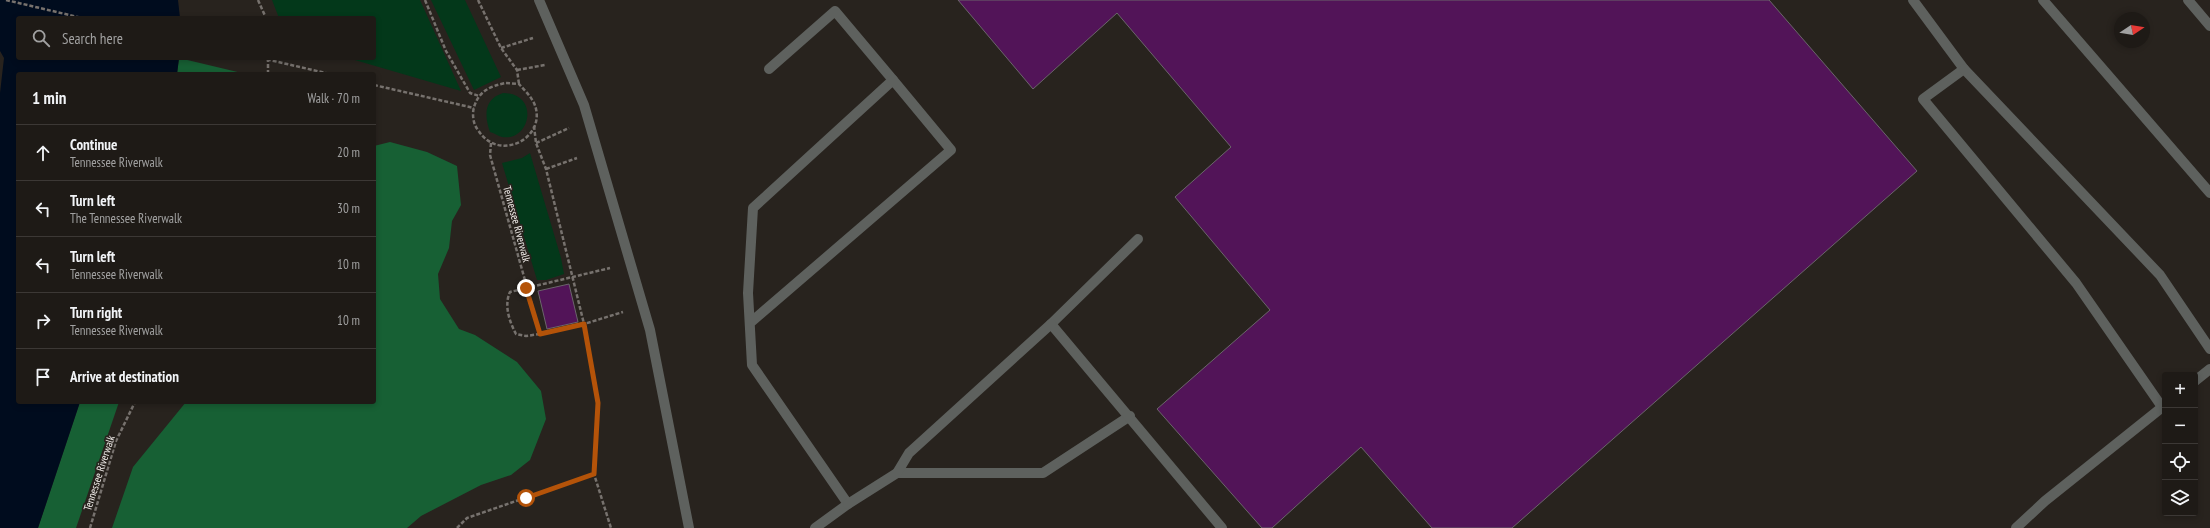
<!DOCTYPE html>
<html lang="en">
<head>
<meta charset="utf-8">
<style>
	body { margin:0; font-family:"PT Sans Narrow",sans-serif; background:#26231f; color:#f1f3f6 }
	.controls { position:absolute; right:12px; bottom:12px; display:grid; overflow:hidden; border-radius:4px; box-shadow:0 2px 6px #0003 }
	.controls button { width:36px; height:36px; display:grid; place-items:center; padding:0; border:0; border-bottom:1px solid #3c3835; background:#1e1a16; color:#f1f3f6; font:20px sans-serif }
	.compass { position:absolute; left:2114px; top:12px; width:36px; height:36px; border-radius:50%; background:#1e1a16; box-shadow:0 2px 6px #0003; rotate:78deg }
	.stop { position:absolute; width:12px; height:12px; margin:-9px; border:3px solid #b45309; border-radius:50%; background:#fff }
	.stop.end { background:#b45309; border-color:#fff; box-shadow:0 1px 4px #0008 }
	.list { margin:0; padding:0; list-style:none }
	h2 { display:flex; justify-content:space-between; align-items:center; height:52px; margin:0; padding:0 16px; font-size:17px }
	h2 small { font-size:13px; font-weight:400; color:#a1a1a1 }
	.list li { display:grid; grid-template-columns:26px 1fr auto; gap:12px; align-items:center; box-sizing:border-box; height:56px; padding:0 16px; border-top:1px solid #3c3835 }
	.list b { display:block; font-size:15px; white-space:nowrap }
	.list p { margin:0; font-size:13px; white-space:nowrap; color:#a1a1a1 }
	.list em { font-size:13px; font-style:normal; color:#a1a1a1 }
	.icon { flex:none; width:22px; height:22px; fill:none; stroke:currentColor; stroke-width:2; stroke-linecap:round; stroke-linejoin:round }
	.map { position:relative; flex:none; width:2210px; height:528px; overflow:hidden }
	.search { position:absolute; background:#1e1a16; box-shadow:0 2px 6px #0003; left:16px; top:16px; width:360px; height:44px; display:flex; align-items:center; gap:10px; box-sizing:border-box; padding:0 14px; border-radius:4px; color:#a1a1a1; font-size:15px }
	.panel { position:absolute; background:#1e1a16; box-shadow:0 2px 6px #0003; left:16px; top:72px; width:360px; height:332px; border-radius:4px }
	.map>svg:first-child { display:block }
	.green { fill:#03381a }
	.forest { fill:#176034 }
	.water { fill:#000c1e }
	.building { fill:#521458; stroke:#6b656b }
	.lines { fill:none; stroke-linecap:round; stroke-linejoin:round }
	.path { stroke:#77726e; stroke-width:2.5; stroke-dasharray:4 2; stroke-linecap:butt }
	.service { stroke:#5e615e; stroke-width:10 }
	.minor { stroke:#5e615e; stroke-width:10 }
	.route { stroke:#b45309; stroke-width:5 }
	.labels { text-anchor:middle; stroke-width:3.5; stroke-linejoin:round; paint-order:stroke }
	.street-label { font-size:11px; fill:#f3efec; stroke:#28231e }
</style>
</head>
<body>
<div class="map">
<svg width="2210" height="528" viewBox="0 0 2210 528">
	<rect width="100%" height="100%" fill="#28231e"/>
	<!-- green -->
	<g class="green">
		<polygon points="272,0 420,0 461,91 348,58 374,58 374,18 279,18"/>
		<polygon points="431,0 465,0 501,77 474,90"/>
		<path d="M 503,93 C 540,93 531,142 502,137 C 498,136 494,133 490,132 C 484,115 484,99 503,93 Z"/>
		<polygon points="530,153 561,258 564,274 546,280 537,280 502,163 522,158"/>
	</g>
	<!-- forest -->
	<g class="forest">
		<polygon points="179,58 246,74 177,74"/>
		<polygon points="390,142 427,152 457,166 461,205 452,221 449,248 438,274 440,299 459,329 475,335 517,362 541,391 546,419 530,460 511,475 481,485 421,516 407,528 112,528 133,467 186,402 374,402 374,146"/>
		<polygon points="80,402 119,402 76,528 38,528"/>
	</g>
	<!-- water -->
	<polygon class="water" points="0,0 178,0 180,18 18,18 18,58 179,58 177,74 18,74 18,402 80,402 38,528 0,528 0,93 4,58 0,51"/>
	<!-- building -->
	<g class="building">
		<polygon points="958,0 1769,0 1917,171 1512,528 1432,528 1361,447 1272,528 1262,528 1157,409 1270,310 1175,197 1231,147 1117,13 1033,89"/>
		<polygon points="569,284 578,322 547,329 538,291"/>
	</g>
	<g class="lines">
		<!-- path -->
		<g class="path">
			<polyline points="6,0 82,18"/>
			<polyline points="258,0 266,18"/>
			<polyline points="425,0 446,51 470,93 479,96"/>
			<polyline points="478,0 501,48 517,70 519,84"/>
			<polyline points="501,48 533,38"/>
			<polyline points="261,58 330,74"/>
			<polyline points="517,70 545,65"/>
			<polyline points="268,74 268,59"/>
			<path d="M 506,83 L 519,84 C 524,90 530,95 534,103 C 549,137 499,164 478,130 C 473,124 472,114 474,107 C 479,91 490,86 506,83 Z"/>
			<polyline points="374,85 474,108"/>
			<polyline points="534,126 536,143 546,169 584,324 598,403 594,474 611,528"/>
			<polyline points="491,143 490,155 540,334 584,324 623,312"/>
			<polyline points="536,143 569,128"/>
			<polyline points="546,169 577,158"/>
			<path d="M 540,334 L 526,336 L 516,334 C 509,321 504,305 510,292 L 610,268"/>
			<polyline points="90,528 116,441 135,402"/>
			<polyline points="457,528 467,518 594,474"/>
		</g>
		<!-- service -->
		<g class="service">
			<polyline points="1913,0 1964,69 1923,99 2076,283 2162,407"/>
			<polyline points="2043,0 2210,193"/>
			<polyline points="2188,0 2210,26"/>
			<polyline points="769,69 835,11 893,80"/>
			<polyline points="1964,69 2160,275 2210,349"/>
			<polyline points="750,323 951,150 893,80 753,208 748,293 752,365 848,504 815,528"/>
			<polyline points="1051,324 1138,239"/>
			<polyline points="897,473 1043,473 1130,416"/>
			<polyline points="848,504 897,473 909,453 1051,324 1222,528"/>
		</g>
		<!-- minor -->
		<g class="minor">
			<polyline points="539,0 584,105 650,330 689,528"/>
			<polyline points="2195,381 2210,369"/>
			<polyline points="2016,528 2045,501 2165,405"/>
		</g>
	</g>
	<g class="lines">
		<!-- route -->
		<polyline class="route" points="526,498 594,474 598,403 584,324 540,334 526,288"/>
	</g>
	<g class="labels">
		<!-- street labels -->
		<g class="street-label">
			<text transform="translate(517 224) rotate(75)" y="4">Tennessee Riverwalk</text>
			<text transform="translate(99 473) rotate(-72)" y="4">Tennessee Riverwalk</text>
		</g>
	</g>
</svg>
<div class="controls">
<button>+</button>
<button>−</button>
<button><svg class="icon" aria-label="locate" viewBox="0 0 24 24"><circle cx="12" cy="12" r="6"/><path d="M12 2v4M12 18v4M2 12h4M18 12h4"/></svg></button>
<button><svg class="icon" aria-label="layers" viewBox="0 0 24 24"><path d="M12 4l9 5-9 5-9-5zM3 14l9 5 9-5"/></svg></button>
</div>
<svg class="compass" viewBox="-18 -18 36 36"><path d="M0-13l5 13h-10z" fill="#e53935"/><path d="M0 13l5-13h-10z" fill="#a1a1a1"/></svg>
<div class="stop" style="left:526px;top:498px"></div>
<div class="stop end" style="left:526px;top:288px"></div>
<div class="search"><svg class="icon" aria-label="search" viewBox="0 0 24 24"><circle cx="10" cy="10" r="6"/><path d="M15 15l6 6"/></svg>Search here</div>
<section class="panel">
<h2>1 min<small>Walk · 70 m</small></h2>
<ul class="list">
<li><svg class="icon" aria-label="ahead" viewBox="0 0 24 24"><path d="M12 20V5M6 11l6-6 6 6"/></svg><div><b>Continue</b><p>Tennessee Riverwalk</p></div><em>20 m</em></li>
<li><svg class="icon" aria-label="left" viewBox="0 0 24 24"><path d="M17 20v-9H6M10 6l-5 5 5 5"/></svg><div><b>Turn left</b><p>The Tennessee Riverwalk</p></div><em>30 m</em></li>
<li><svg class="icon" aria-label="left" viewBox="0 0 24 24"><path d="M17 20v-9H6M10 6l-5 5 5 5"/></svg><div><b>Turn left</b><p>Tennessee Riverwalk</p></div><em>10 m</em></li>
<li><svg class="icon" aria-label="right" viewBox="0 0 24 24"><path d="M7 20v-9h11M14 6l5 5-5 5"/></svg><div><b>Turn right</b><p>Tennessee Riverwalk</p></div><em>10 m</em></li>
<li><svg class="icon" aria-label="arrive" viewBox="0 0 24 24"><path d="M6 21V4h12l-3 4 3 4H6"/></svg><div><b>Arrive at destination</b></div></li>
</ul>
</section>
</div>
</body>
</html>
